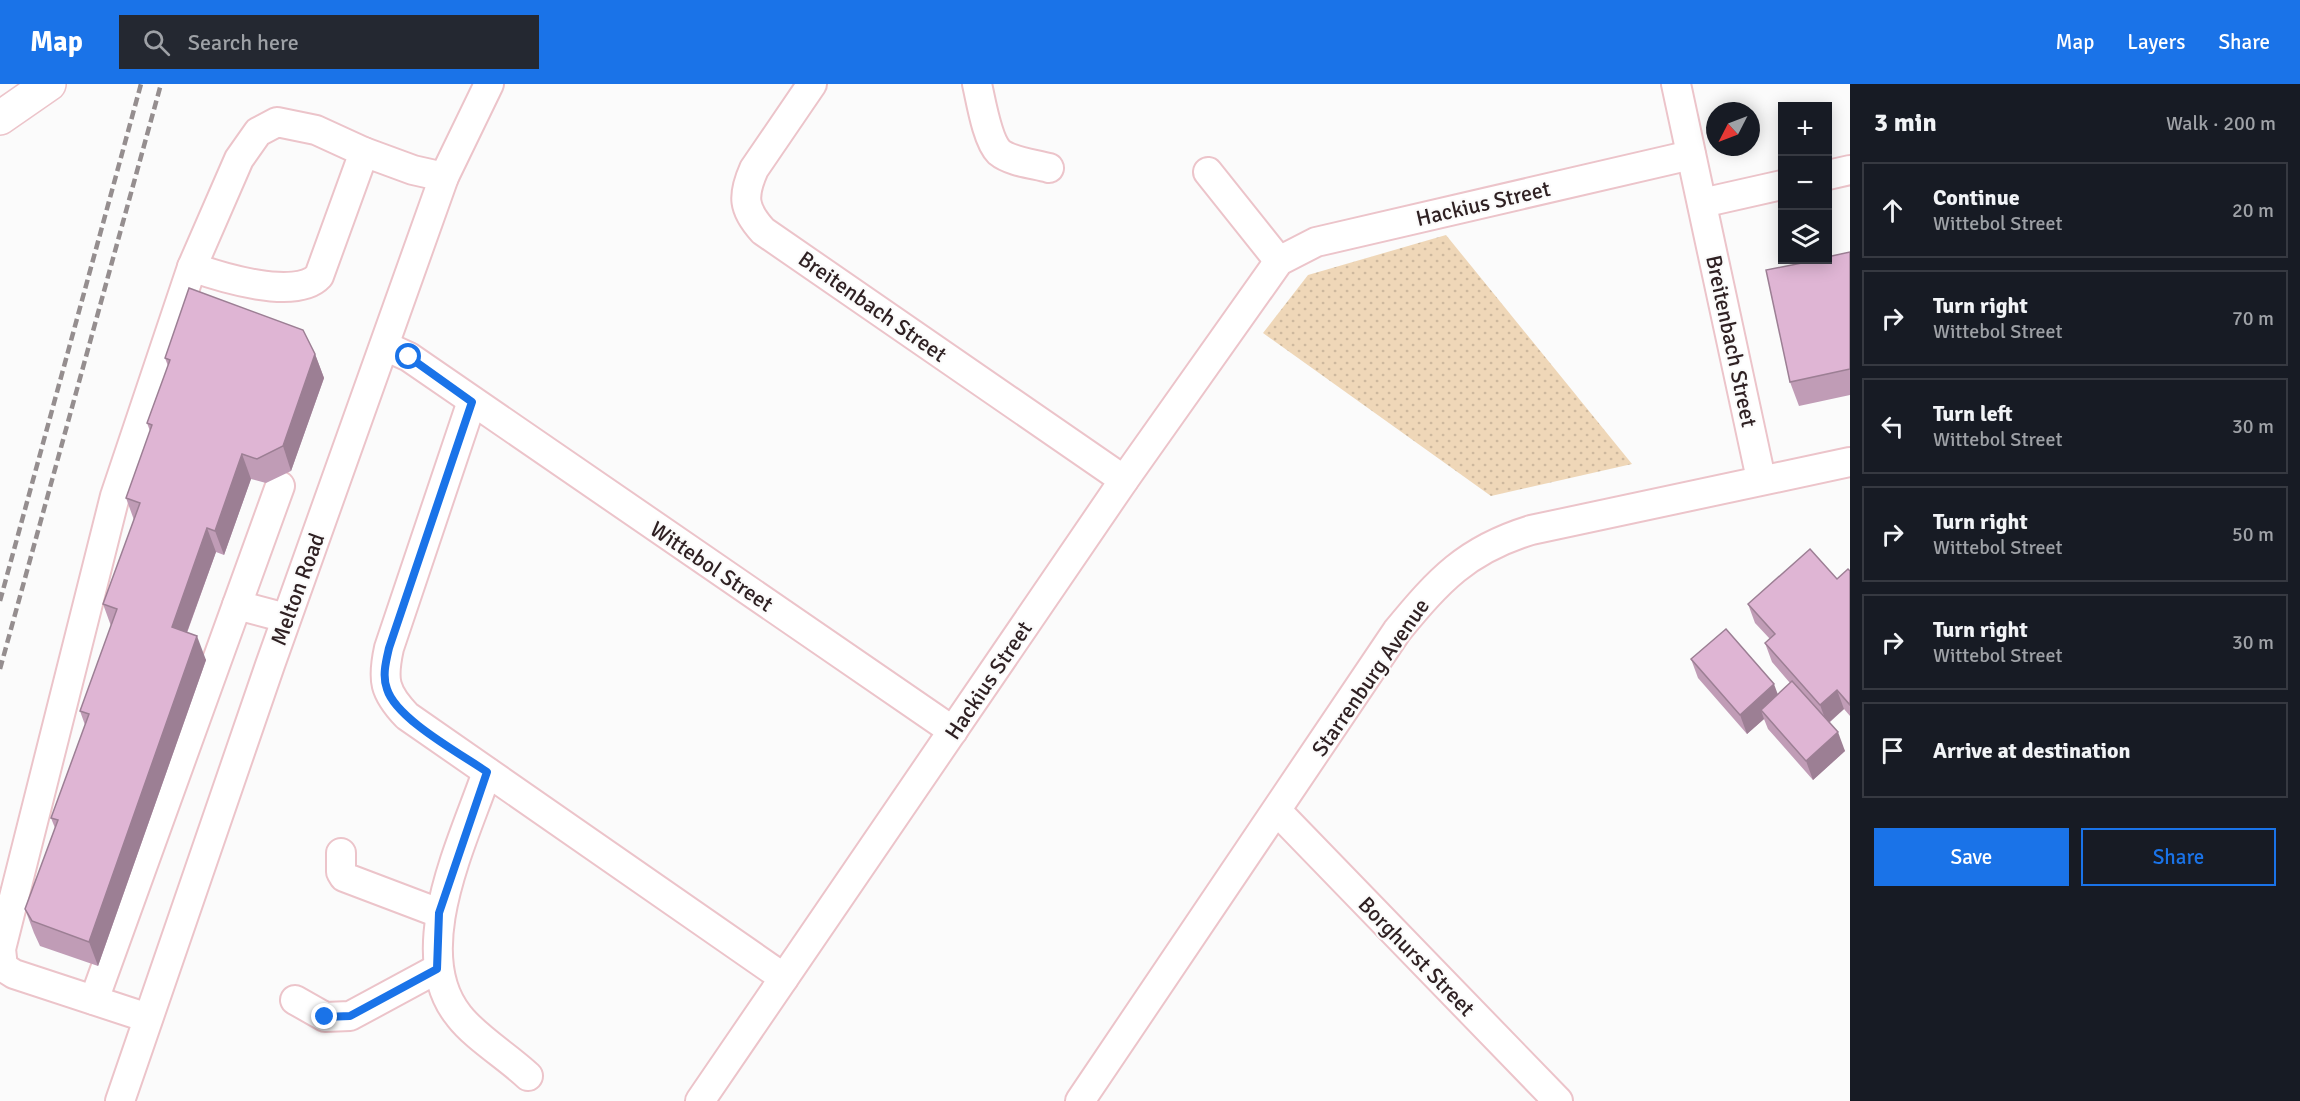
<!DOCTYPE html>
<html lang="en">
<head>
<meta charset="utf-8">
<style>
	body { margin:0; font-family:Signika,sans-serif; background:#242831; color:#f1f3f6 }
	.controls { position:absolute; right:18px; top:18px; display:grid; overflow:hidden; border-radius:0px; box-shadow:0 3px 15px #0003 }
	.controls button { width:54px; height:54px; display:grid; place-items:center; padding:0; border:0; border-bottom:2px solid #363941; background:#171b24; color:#f1f3f6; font:30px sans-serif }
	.compass { position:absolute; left:1706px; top:18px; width:54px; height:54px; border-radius:50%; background:#171b24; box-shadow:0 3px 15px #0003; rotate:228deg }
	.stop { position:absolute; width:18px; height:18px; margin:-14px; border:4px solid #1a73e8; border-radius:50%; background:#fff }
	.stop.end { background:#1a73e8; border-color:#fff; box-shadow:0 2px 6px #0008 }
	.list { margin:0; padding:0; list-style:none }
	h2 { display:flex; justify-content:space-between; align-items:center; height:78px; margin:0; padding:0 24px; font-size:26px }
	h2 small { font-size:20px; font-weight:400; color:#9ea1a6 }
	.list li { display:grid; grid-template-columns:39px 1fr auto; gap:18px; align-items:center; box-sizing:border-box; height:96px; margin:0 12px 12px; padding:0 12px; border:2px solid #363941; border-radius:0px }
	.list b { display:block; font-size:22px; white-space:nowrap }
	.list p { margin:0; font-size:20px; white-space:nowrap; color:#9ea1a6 }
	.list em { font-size:20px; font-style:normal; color:#9ea1a6 }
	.actions { display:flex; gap:12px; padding:18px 24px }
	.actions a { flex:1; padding:14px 0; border:2px solid #1a73e8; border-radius:0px; text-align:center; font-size:21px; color:#1a73e8 }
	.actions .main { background:#1a73e8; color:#fff }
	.icon { flex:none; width:33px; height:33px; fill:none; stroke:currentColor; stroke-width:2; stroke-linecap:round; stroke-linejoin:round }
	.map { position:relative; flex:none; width:1850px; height:1017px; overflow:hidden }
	header { display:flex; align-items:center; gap:36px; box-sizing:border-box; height:84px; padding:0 30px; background:#1a73e8; color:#fff }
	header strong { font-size:28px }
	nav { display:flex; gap:33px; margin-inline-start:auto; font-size:21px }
	.search { width:420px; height:54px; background:#242831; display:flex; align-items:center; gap:15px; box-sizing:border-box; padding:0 21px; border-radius:0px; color:#9ea1a6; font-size:22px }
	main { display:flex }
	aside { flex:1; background:#171b24 }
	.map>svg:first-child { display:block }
	.park { fill:url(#park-dots) }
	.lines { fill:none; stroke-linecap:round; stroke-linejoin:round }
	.minor-casing { stroke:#ecc4ca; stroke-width:32 }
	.major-casing { stroke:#ecc4ca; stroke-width:36 }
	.minor { stroke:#fff; stroke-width:28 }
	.major { stroke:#fff; stroke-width:33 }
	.rail { stroke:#958e8f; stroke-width:4.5; stroke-dasharray:9 4.5; stroke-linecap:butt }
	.wall { fill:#c09cb6 }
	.shaded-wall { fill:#9c7f94 }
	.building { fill:#dfb5d4; stroke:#9c7f94; stroke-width:1.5 }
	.route { stroke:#1a73e8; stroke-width:8 }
	.labels { text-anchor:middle; stroke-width:4.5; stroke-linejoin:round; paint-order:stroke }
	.street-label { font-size:22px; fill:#2f2123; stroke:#fbfbfb }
</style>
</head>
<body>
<header>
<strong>Map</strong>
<div class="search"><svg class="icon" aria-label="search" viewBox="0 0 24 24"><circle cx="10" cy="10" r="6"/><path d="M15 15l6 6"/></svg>Search here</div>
<nav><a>Map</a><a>Layers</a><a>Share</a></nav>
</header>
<main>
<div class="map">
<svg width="1850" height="1017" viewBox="0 0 1850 1017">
	<defs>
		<pattern id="park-dots" width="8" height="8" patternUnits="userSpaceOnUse" patternTransform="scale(1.5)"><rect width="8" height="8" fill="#efd7b8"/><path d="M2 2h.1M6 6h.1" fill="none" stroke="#cdb89e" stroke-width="1.8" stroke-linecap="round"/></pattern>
	</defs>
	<rect width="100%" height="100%" fill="#fbfbfb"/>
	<!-- park -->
	<polygon class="park" points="1446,151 1632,380 1491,412 1263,249 1308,191"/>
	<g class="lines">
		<!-- minor casing -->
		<g class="minor-casing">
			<g id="minor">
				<path d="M 812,0 L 754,85 C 742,112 743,125 763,147 L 1124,396"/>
				<path d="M 977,0 C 981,17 987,56 999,68 C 1011,78 1035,80 1049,84"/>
				<polyline points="1676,0 1761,395"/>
				<polyline points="1208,88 1279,177"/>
				<polyline points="1828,91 1850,86"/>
				<polyline points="1702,119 1782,101"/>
				<path d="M 192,183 C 220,193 296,217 319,192 L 364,68 L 413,86 L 444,93"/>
				<polyline points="385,262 409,273 953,647"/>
				<path d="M 472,317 L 389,564 C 382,596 384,608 407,632 L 784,894"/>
				<polyline points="237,521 286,534"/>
				<path d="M 487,688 C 464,756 407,868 459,932 C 475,953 508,973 528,992"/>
				<polyline points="1277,727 1558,1017"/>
				<polyline points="341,769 341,788 344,793 439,829"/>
				<polyline points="94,916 280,402"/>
				<polyline points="295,916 325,933 350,932 437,885"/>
				<polyline points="148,934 14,890 3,883 1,865 115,412 192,183 239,75 258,48 277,38 316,46 364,68"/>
				<polyline points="120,1017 270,581 444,93 489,0"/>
				<polyline points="700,1017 1124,396 1279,177 1316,158 1691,71"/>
				<path d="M 1080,1017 L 1397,547 C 1439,496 1466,466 1531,446 L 1850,378"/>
			</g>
		</g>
		<!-- major casing -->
		<g class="major-casing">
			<polyline id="major" points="0,34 49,0"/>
		</g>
		<!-- minor -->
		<use href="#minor" class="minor"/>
		<!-- major -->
		<use href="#major" class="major"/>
		<!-- rail -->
		<g class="rail">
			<polyline points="0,517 141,0"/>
			<polyline points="0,585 161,0"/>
		</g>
	</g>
	<!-- wall -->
	<g class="wall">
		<polygon points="1850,168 1850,311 1799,322 1790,298"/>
		<polygon points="315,270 324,294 291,387 266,399 251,395 224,471 216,468 187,549 206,576 98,882 40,862 34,849 25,825 55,744 51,734 85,641 80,627 111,542 103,520 134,436 126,414 150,347 147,339 168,282 165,274"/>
		<polygon points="1850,487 1850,632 1844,625 1829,639 1845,667 1813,696 1768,645 1764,635 1747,650 1698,594 1691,575 1778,610 1790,599 1772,578 1765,559 1770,555 1755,539 1748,520 1837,495"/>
	</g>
	<!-- shaded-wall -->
	<g class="shaded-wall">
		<polygon points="315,270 324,294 291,387 283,362"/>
		<polygon points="242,370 251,395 224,471 215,447"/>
		<polygon points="207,444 216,468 180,567 172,543"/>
		<polygon points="197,552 206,576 98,882 89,858"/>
		<polygon points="1774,600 1781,619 1761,626 1764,635 1747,650 1740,631"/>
		<polygon points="1837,606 1844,625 1827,640 1820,621"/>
		<polygon points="1838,648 1845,667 1813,696 1806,677"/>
	</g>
	<!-- building -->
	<g class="building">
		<polygon points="1850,168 1850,285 1790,298 1766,186 1817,176 1827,176 1827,173"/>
		<polygon points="189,204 303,246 315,270 283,362 257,375 242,370 215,447 207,444 172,543 197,552 89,858 32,837 25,825 58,736 51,734 89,630 80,627 117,525 103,520 140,419 126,414 152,341 147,339 170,276 165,274"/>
		<polygon points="1810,465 1837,495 1848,485 1850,487 1850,621 1837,606 1820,621 1765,559 1775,550 1748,520"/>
		<polygon points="1726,545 1774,600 1740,631 1691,575"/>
		<polygon points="1792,597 1838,648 1806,677 1761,626"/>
	</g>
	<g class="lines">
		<!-- route -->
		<path class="route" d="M 325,933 L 350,932 L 437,885 L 439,829 L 487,688 C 461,670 396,635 387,605 C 382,592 386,577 389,564 L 472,318 L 409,273"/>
	</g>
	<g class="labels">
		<!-- street labels -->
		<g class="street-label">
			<text transform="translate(1483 119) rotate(-13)" y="8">Hackius Street</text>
			<text transform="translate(873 222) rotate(35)" y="8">Breitenbach Street</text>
			<text transform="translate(1732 257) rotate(78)" y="8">Breitenbach Street</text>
			<text transform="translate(712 482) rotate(34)" y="8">Wittebol Street</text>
			<text transform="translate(297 505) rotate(-70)" y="8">Melton Road</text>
			<text transform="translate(1370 593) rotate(-55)" y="8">Starrenburg Avenue</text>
			<text transform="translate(988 596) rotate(-56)" y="8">Hackius Street</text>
			<text transform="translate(1417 872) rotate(46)" y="8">Borghurst Street</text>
		</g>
	</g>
</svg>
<div class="controls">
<button>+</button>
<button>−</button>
<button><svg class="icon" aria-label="layers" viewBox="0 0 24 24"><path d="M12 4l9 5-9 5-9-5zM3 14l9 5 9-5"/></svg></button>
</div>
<svg class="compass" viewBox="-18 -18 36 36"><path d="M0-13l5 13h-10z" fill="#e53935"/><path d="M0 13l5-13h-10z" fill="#9ea1a6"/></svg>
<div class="stop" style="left:409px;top:273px"></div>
<div class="stop end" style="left:325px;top:933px"></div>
</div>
<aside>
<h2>3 min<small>Walk · 200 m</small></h2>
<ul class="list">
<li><svg class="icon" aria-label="ahead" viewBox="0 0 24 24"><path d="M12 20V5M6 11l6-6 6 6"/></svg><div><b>Continue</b><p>Wittebol Street</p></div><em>20 m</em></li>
<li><svg class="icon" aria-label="right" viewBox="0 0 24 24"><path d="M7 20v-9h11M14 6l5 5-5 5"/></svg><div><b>Turn right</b><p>Wittebol Street</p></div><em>70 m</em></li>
<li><svg class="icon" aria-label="left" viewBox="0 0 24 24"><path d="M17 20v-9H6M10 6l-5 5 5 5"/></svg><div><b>Turn left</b><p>Wittebol Street</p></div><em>30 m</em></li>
<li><svg class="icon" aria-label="right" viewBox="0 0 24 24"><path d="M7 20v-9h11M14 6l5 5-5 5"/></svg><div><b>Turn right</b><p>Wittebol Street</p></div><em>50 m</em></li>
<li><svg class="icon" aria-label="right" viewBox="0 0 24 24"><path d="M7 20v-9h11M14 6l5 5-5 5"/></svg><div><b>Turn right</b><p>Wittebol Street</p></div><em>30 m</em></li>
<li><svg class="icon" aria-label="arrive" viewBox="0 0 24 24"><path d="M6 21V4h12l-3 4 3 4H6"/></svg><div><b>Arrive at destination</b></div></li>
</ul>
<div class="actions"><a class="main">Save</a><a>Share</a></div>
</aside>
</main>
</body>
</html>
